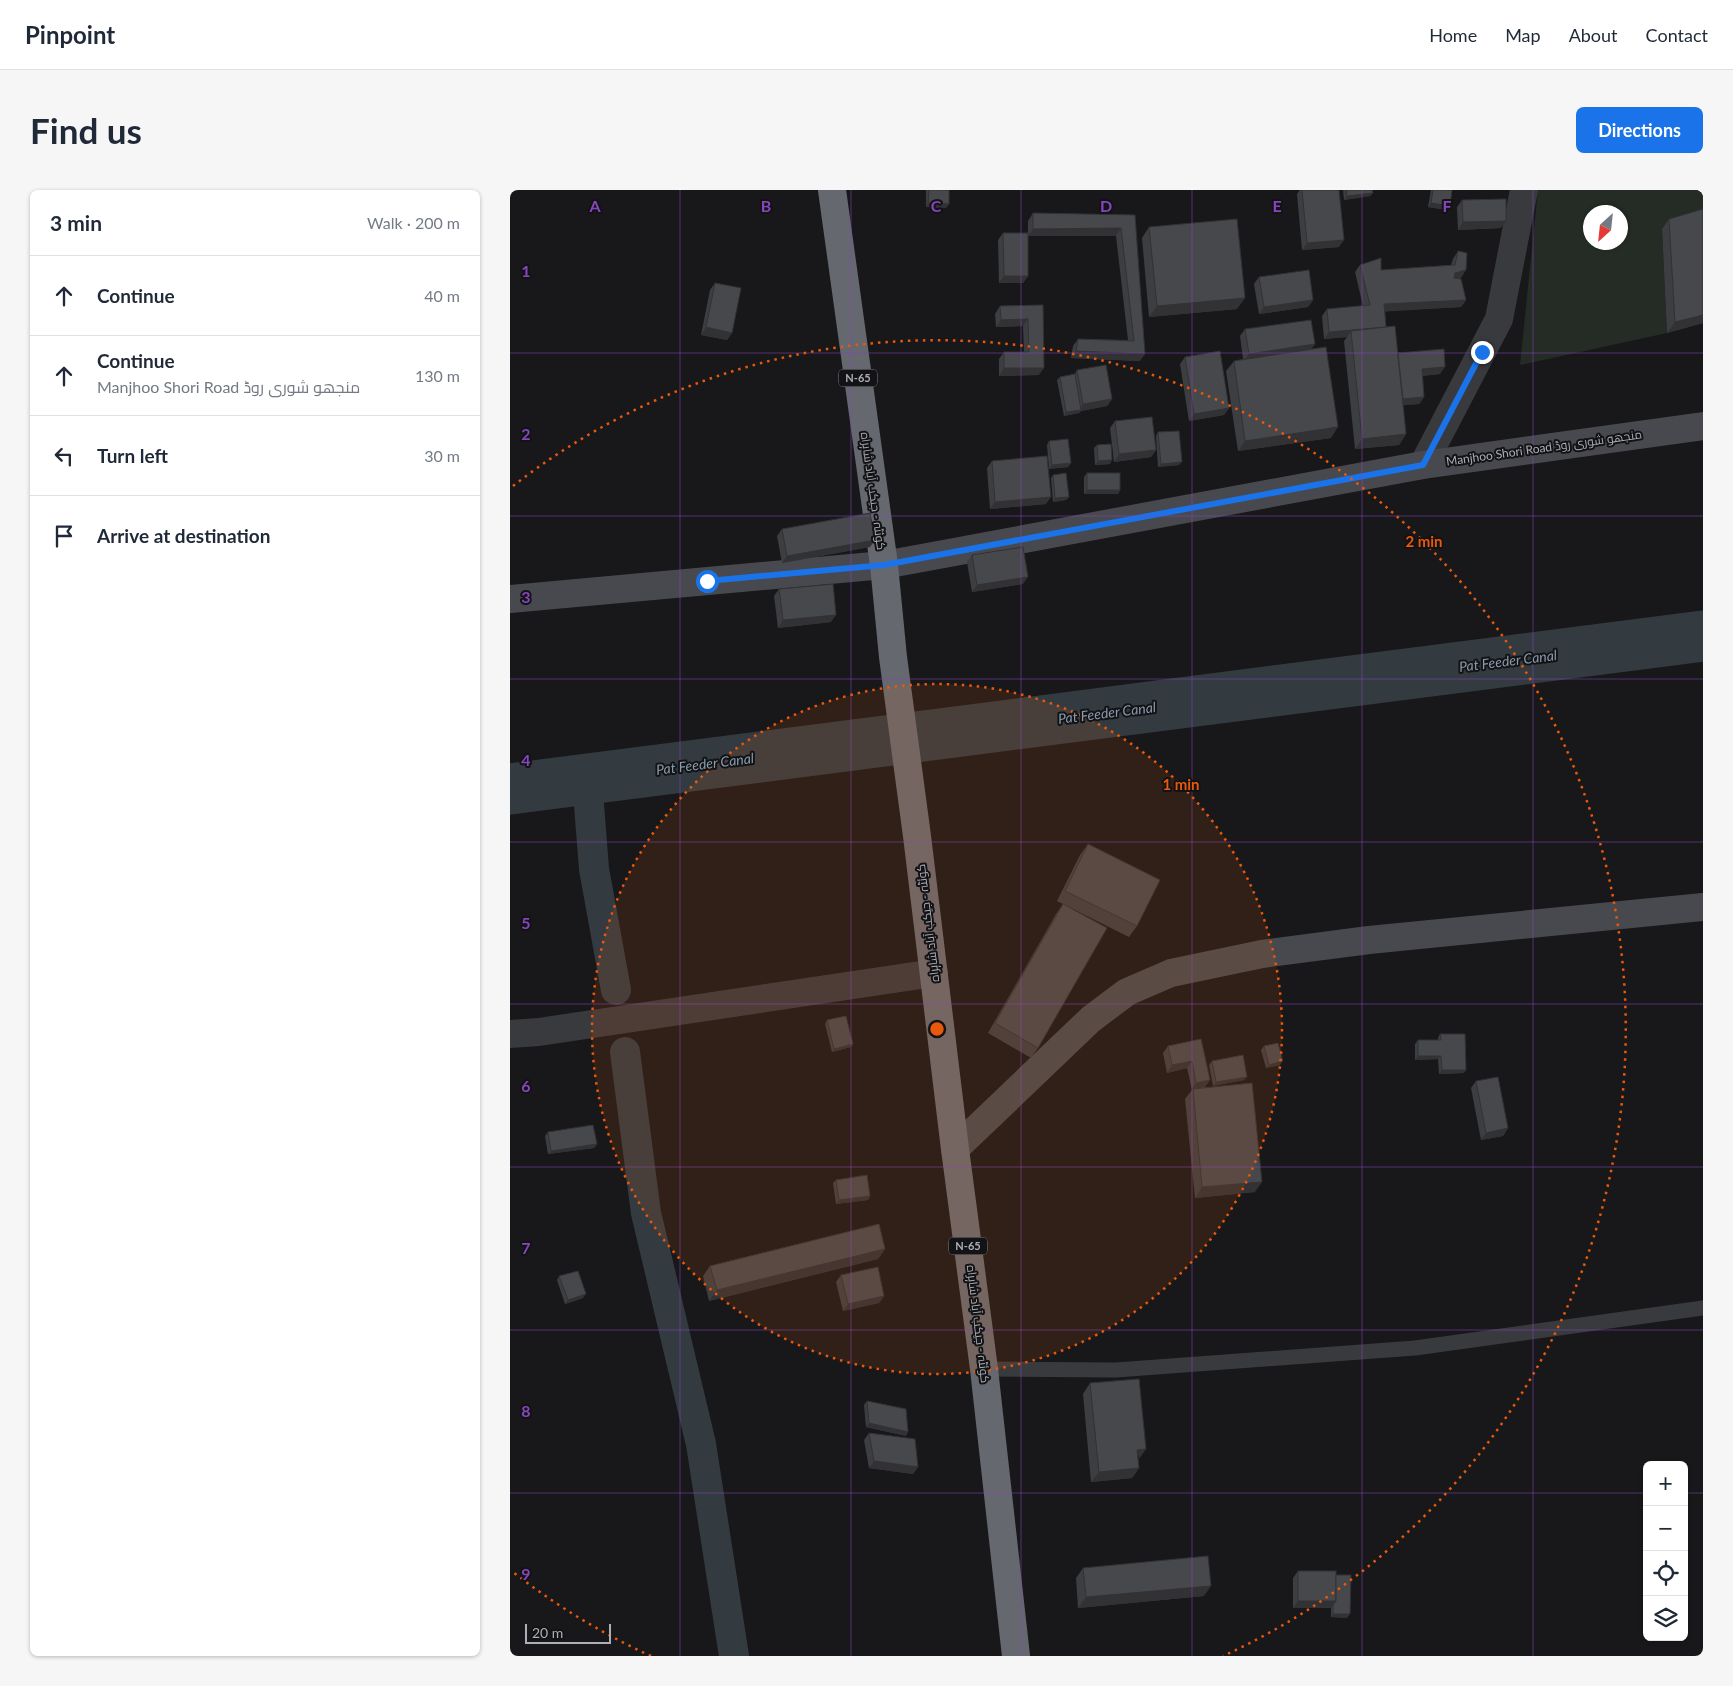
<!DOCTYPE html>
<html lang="en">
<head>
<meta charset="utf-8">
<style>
	body { margin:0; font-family:Lato,Cairo,sans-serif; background:#f6f6f7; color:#1f2937 }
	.controls { position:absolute; right:15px; bottom:15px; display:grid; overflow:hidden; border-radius:8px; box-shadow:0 1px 4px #0004 }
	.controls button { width:45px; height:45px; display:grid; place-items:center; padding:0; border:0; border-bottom:1px solid #e0e1e3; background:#fff; color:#1f2937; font:25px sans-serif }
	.compass { position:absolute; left:1073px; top:15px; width:45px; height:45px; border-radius:50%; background:#fff; box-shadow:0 1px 4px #0004; rotate:207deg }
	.scale { position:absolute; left:15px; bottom:12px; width:86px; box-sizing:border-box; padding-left:5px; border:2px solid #acafb8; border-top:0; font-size:14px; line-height:18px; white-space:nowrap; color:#acafb8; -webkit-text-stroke:4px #131315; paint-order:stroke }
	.stop { position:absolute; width:15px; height:15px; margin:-11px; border:4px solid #1a73e8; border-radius:50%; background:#fff }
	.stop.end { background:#1a73e8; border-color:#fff; box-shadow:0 1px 5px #0008 }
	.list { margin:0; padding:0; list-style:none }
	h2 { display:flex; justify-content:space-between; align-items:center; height:65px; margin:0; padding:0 20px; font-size:21px }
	h2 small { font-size:16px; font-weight:400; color:#747a83 }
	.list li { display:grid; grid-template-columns:32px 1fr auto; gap:15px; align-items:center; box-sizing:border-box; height:80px; padding:0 20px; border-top:1px solid #e0e1e3 }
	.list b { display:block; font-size:19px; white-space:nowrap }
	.list p { margin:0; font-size:16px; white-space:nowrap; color:#747a83 }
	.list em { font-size:16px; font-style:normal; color:#747a83 }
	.icon { flex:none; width:28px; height:28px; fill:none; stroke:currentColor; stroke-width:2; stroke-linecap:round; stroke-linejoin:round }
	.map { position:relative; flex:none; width:1193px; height:1466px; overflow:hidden; border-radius:8px }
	header { display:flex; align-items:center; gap:30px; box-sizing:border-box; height:70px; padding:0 25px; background:#fff; border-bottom:1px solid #e0e1e3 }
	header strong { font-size:24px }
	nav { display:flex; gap:28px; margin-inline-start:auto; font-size:18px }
	.intro { display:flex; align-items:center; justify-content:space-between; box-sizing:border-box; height:120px; padding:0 30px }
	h1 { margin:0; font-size:35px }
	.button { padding:12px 22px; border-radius:8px; background:#1a73e8; color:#fff; font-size:18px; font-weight:700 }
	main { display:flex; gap:30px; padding:0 30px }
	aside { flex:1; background:#fff; border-radius:8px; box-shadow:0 1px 4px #0004 }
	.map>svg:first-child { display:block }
	.green { fill:#242c25; fill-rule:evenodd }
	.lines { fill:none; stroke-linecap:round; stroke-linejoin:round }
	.canal { stroke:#333b41; stroke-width:30 }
	.river { stroke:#333b41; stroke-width:51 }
	.lane { stroke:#393a3e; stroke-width:15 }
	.street { stroke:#393a3e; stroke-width:28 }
	.secondary { stroke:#48494e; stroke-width:28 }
	.highway { stroke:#66686f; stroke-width:28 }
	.wall { fill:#3d3e41 }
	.shaded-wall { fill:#323235 }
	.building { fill:#47484c; stroke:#323235 }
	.route { stroke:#1a73e8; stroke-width:6 }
	.grid { fill:none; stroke:#8546be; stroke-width:1; stroke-opacity:0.55 }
	.ring { fill:none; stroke:#e8590c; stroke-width:2.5; stroke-dasharray:2.5 5 }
	.labels { text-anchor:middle; stroke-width:4; stroke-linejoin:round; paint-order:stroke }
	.shield { fill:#131315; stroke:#7e8087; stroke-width:1 }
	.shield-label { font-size:11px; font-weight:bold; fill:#acafb8 }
	.street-label { font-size:12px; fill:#acafb8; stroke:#131315 }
	.water-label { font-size:14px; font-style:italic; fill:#879caf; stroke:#131315 }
	.grid-label { font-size:16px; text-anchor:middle; font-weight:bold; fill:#8546be; stroke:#131315; stroke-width:4; stroke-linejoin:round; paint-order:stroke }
	.centre { fill:#e8590c; stroke:#131315; stroke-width:2.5 }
	.ring-label { font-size:15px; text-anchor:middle; font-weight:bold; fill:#e8590c; stroke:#131315; stroke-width:4; stroke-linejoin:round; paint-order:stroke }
</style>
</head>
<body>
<header>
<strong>Pinpoint</strong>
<nav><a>Home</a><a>Map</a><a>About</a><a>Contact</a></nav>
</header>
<div class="intro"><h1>Find us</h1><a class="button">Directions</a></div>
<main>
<aside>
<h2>3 min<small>Walk · 200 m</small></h2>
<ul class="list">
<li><svg class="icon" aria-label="ahead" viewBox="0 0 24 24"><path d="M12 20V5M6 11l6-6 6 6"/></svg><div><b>Continue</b></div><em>40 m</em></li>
<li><svg class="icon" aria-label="ahead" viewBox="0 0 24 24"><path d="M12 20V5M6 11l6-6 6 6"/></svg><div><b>Continue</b><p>Manjhoo Shori Road منجھو شوری روڈ</p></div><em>130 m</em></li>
<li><svg class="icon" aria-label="left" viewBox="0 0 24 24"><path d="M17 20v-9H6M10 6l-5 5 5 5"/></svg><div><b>Turn left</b></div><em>30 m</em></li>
<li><svg class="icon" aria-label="arrive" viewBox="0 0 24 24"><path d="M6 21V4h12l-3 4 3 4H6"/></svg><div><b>Arrive at destination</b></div></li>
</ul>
</aside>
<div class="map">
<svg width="1193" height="1466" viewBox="0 0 1193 1466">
	<rect width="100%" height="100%" fill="#18181a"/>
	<!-- green -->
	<path class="green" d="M 1028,0 L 1193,0 L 1193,28 L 1152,39 L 1157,143 L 1010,175 ZM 1080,22 L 1110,22 L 1110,52 L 1080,52 Z"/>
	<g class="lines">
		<!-- canal -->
		<g class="canal">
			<polyline points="77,589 84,679 106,800"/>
			<polyline points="115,862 136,1023 191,1254 224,1466"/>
		</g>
		<!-- river -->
		<polyline class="river" points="0,599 1193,446"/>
		<!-- lane -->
		<polyline class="lane" points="474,1179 606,1180 905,1158 1193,1118"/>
		<!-- street -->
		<g class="street">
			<polyline points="913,275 989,129 1014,0"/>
			<polyline points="0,844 29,842 424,783"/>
		</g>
		<!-- secondary -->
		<g class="secondary">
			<polyline points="0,409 374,375 913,275 1193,236"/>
			<polyline points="445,959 581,829 617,802 661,783 752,764 859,750 1193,717"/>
		</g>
		<!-- highway -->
		<polyline class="highway" points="322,0 374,375 383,467 407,646 445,959 474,1179 506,1466"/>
	</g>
	<!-- wall -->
	<g class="wall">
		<polygon points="416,0 439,0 439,14 436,18 416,17"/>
		<polygon points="790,0 829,0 829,57 792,60 787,4"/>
		<polygon points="833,0 862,0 863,3 860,6 834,10"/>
		<polygon points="921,0 942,0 940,16 937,20 918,17"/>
		<polygon points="952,10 991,38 948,40 947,17"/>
		<polygon points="1193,19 1193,133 1157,143 1152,39 1159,29"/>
		<polygon points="523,23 625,25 630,171 561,168 563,156 568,149 618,150 606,46 518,46 518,31"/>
		<polygon points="639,37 727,119 639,127 632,48"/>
		<polygon points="493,43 518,86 513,93 489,93 488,50"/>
		<polygon points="948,61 951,88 947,88 956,110 951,117 875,121 876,137 888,163 930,184 912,186 914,207 909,214 893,215 896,244 889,255 845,259 834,151 837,147 814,149 812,126 817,119 853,116 845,82 850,75 871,80 941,75 943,69"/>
		<polygon points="749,87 803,110 798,117 749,124 744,94"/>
		<polygon points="205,93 222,143 217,150 191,145 200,100"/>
		<polygon points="533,115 529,185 489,186 489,169 494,162 514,162 513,136 486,137 485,124 490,116"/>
		<polygon points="735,139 805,154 801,159 821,248 728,261 716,181 724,171 733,169 730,146"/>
		<polygon points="675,167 719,218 714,225 679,231 670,174"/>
		<polygon points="567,180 602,209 597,216 571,221 569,223 554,226 547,190 550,187 565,184"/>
		<polygon points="605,231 646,260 641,267 604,272 600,238"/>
		<polygon points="648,242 669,275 648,277 646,246"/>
		<polygon points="539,251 561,273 558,277 539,279 537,255"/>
		<polygon points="587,255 600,274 585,275 584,258"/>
		<polygon points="482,271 536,314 480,319 477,278"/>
		<polygon points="577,283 610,300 608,304 574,304 574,287"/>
		<polygon points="543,285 559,307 556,310 543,312 541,288"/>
		<polygon points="272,339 360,357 272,373 267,346"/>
		<polygon points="462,365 513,394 462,402 457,372"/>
		<polygon points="269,399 321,432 268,438 264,406"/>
		<polygon points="578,654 627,736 619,747 561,718 528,858 521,868 478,843 546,724 553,714 547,711 570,665"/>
		<polygon points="317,830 341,857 322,862 315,834"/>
		<polygon points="930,844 954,883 929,884 928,869 905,870 905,854 908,850 928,850 928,848"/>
		<polygon points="691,849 700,890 695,897 745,1002 685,1008 675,909 682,900 677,878 657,883 653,863 658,856"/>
		<polygon points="754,856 770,875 756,878 751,860"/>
		<polygon points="702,871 734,890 703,896 699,875"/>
		<polygon points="966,891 998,938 993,946 971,950 961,898"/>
		<polygon points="38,942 87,954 84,958 38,964 35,946"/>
		<polygon points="326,990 360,1006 358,1010 326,1014 323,993"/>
		<polygon points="375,1059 368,1069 199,1111 193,1086 200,1076"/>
		<polygon points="331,1085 374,1106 369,1113 333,1121 326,1092"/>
		<polygon points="49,1086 73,1108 55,1114 47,1090"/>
		<polygon points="580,1193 628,1269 629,1278 622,1288 581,1292 573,1204"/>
		<polygon points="357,1211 396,1246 356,1237 354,1215"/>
		<polygon points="359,1243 408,1277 403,1284 359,1278 354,1250"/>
		<polygon points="573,1378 694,1406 568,1418 566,1388"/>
		<polygon points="788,1381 826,1385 837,1428 821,1427 821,1418 783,1418 783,1388"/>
	</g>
	<!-- shaded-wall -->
	<g class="shaded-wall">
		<polygon points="863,3 860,6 834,10 837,6"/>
		<polygon points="418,13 439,14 436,18 416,17"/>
		<polygon points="921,13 940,16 937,20 918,17"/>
		<polygon points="996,31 991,38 948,40 953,32"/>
		<polygon points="611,38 606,46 518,46 523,39"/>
		<polygon points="834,50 829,57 792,60 797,53"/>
		<polygon points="956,80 951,88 940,90 945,83"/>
		<polygon points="494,86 518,86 513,93 489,93"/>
		<polygon points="735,108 727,119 639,127 647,116"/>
		<polygon points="803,110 798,117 749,124 754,117"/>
		<polygon points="956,110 951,117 869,122 874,114"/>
		<polygon points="1193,125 1193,133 1157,143 1165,132"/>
		<polygon points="518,129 513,136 486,137 491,130"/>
		<polygon points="196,137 222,143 217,150 191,145"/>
		<polygon points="876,137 841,141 837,147 814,149 819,142"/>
		<polygon points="805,154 800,161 734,171 739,164"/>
		<polygon points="566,161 635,164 630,171 561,168"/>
		<polygon points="935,177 930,184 907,186 912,179"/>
		<polygon points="494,178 534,178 529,185 489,186"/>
		<polygon points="914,207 909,214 885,216 890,209"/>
		<polygon points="602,209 597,216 571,221 569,223 554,226 556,222 569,220 573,214"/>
		<polygon points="719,218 714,225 679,231 684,224"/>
		<polygon points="828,237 821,248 728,261 735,251"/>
		<polygon points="896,244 889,255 845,259 852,249"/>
		<polygon points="646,260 641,267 604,272 609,264"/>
		<polygon points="602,270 600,274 585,275 588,271"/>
		<polygon points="672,272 669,275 648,277 651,274"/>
		<polygon points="561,273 558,277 539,279 542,275"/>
		<polygon points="577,300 610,300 608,304 574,304"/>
		<polygon points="541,307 536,314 480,319 485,312"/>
		<polygon points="559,307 556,310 543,312 545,308"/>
		<polygon points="365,350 360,357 272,373 277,366"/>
		<polygon points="518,387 513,394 462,402 467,395"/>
		<polygon points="326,425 321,432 268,438 273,430"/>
		<polygon points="343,854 341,857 322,862 324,859"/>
		<polygon points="908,866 931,866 928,869 905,870"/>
		<polygon points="682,871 677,878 657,883 662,875"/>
		<polygon points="773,871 770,875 756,878 759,875"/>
		<polygon points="932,880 956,880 954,883 929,884"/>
		<polygon points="737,887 734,890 703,896 706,892"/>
		<polygon points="700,890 695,897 683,899 681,900 686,893"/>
		<polygon points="998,938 993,946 971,950 976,943"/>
		<polygon points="87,954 84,958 38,964 41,961"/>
		<polygon points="752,992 745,1002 685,1008 692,997"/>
		<polygon points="360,1006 358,1010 326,1014 329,1010"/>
		<polygon points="375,1059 368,1069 199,1111 207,1100"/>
		<polygon points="76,1104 73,1108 55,1114 58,1110"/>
		<polygon points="374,1106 369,1113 333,1121 338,1114"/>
		<polygon points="359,1233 398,1242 396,1246 356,1237"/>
		<polygon points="636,1259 629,1269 627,1260"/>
		<polygon points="364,1271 408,1277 403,1284 359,1278"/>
		<polygon points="629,1278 622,1288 581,1292 589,1282"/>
		<polygon points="701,1396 694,1406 568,1418 576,1407"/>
		<polygon points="788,1411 826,1411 821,1418 783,1418"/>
		<polygon points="823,1424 840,1424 837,1428 821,1427"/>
	</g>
	<!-- building -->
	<g class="building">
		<polygon points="419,0 439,0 439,14 418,13"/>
		<polygon points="792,0 829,0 834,50 797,53"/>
		<polygon points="836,0 862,0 863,3 837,6"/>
		<polygon points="923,0 942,0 940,16 921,13"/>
		<polygon points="996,9 996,31 953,32 952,10"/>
		<polygon points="1193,19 1193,125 1165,132 1159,29"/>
		<polygon points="523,23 625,25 635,164 566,161 568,149 624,151 611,38 523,39"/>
		<polygon points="727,29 735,108 647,116 639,37"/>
		<polygon points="493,43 518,43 518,86 494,86"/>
		<polygon points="948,61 957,63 956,80 945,83 944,88 951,89 956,110 874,114 876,137 819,142 817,119 860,115 850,75 871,68 871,80 945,75"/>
		<polygon points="799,80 803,110 754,117 749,87"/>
		<polygon points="205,93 231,98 222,143 196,137"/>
		<polygon points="533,115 534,178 494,178 494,162 519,162 518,129 491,130 490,116"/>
		<polygon points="801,130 805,154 739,164 735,139"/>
		<polygon points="885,136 896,244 852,249 841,141"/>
		<polygon points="816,157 828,237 735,251 724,171"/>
		<polygon points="934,159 935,177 912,179 914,207 893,209 888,163"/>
		<polygon points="710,161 719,218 684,224 675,167"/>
		<polygon points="596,175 602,209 573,214 567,180"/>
		<polygon points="565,184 571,220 556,222 550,187"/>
		<polygon points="642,227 646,260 609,264 605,231"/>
		<polygon points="669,241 672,272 651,274 648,242"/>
		<polygon points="558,249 561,273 542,275 539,251"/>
		<polygon points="601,254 602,270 588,271 587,255"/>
		<polygon points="537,266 541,307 485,312 482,271"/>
		<polygon points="556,283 559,307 545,308 543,285"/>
		<rect x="577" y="283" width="33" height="17"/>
		<polygon points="360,323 365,350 277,366 272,339"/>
		<polygon points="513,357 518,387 467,395 462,365"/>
		<polygon points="323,394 326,425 273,430 269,399"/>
		<polygon points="578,654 650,690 627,736 555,701"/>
		<polygon points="553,714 597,738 528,858 485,833"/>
		<polygon points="336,826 343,854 324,859 317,830"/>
		<polygon points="930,844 955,844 956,880 932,880 931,866 908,866 908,850 931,850"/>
		<polygon points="691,849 700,890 686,893 682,871 662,875 658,856"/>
		<polygon points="768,853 773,871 759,875 754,856"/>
		<polygon points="733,865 737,887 706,892 702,871"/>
		<polygon points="988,887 998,938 976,943 966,891"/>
		<polygon points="742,893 752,992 692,997 683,899"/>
		<polygon points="83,935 87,954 41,961 38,942"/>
		<polygon points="357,985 360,1006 329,1010 326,990"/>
		<polygon points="369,1034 375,1059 207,1100 200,1076"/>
		<polygon points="368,1077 374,1106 338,1114 331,1085"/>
		<polygon points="68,1081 76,1104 58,1110 49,1086"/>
		<polygon points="629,1189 636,1259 627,1260 629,1278 589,1282 580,1193"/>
		<polygon points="357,1211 396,1219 398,1242 359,1233"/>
		<polygon points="359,1243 405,1249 408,1277 364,1271"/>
		<polygon points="698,1366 701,1396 576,1407 573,1378"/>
		<rect x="788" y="1381" width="38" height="30"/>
		<polygon points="826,1385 841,1385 840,1424 823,1424 823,1415 826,1411"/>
	</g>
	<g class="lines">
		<!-- route -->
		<polyline class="route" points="197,391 374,375 913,275 972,162"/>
	</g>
	<!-- grid -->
	<path class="grid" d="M 170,0 L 170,1466M 341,0 L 341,1466M 511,0 L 511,1466M 682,0 L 682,1466M 852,0 L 852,1466M 1023,0 L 1023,1466M 0,163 L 1193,163M 0,326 L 1193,326M 0,489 L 1193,489M 0,652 L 1193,652M 0,814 L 1193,814M 0,977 L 1193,977M 0,1140 L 1193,1140M 0,1303 L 1137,1303M 1174,1303 L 1193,1303"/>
	<!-- distance rings -->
	<circle cx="427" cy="839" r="345" fill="#e8590c" fill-opacity=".12"/>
	<g class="ring">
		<circle cx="427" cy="839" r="345"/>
		<path d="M141 1466A689 689 0 0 1 3 1382M3 296A689 689 0 1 1 713 1466"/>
	</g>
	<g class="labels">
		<!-- shield labels -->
		<g class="shield">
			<rect x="329" y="179.5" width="38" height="17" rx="4"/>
			<rect x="439" y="1047.5" width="38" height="17" rx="4"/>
		</g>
		<g class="shield-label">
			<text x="348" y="192">N-65</text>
			<text x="458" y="1060">N-65</text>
		</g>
		<!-- street labels -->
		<g class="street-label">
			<text transform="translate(1034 258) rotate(-8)" y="4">Manjhoo Shori Road منجھو شوری روڈ</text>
			<text transform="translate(363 301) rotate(82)" y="4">کوئٹہ - جیکب آباد شاہراہ</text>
			<text transform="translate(418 733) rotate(-97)" y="4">کوئٹہ - جیکب آباد شاہراہ</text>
			<text transform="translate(468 1134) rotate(83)" y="4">کوئٹہ - جیکب آباد شاہراہ</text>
		</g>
		<!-- water labels -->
		<g class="water-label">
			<text transform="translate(998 471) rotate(-7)" y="5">Pat Feeder Canal</text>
			<text transform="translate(597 523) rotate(-7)" y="5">Pat Feeder Canal</text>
			<text transform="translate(195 574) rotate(-7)" y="5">Pat Feeder Canal</text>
		</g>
	</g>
	<g class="grid-label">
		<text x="85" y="22">A</text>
		<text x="256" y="22">B</text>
		<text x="426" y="22">C</text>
		<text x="596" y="22">D</text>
		<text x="767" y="22">E</text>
		<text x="937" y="22">F</text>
		<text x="16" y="87">1</text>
		<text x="16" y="250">2</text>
		<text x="16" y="413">3</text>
		<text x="16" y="576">4</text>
		<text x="16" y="739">5</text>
		<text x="16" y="902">6</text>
		<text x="16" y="1064">7</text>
		<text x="16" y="1227">8</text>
		<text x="16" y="1390">9</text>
	</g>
	<circle cx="427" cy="839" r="8" class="centre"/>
	<g class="ring-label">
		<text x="914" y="357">2 min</text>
		<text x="671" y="600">1 min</text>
	</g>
</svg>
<div class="controls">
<button>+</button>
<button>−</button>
<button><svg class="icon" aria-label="locate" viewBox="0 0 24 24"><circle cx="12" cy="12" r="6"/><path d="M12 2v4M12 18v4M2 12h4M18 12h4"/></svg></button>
<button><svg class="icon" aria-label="layers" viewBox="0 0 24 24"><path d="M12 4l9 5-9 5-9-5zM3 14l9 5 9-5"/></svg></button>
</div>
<svg class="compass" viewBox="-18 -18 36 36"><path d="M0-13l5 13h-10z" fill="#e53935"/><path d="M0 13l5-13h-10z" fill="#747a83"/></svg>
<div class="scale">20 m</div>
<div class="stop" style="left:197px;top:391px"></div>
<div class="stop end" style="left:972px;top:162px"></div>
</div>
</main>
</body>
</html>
